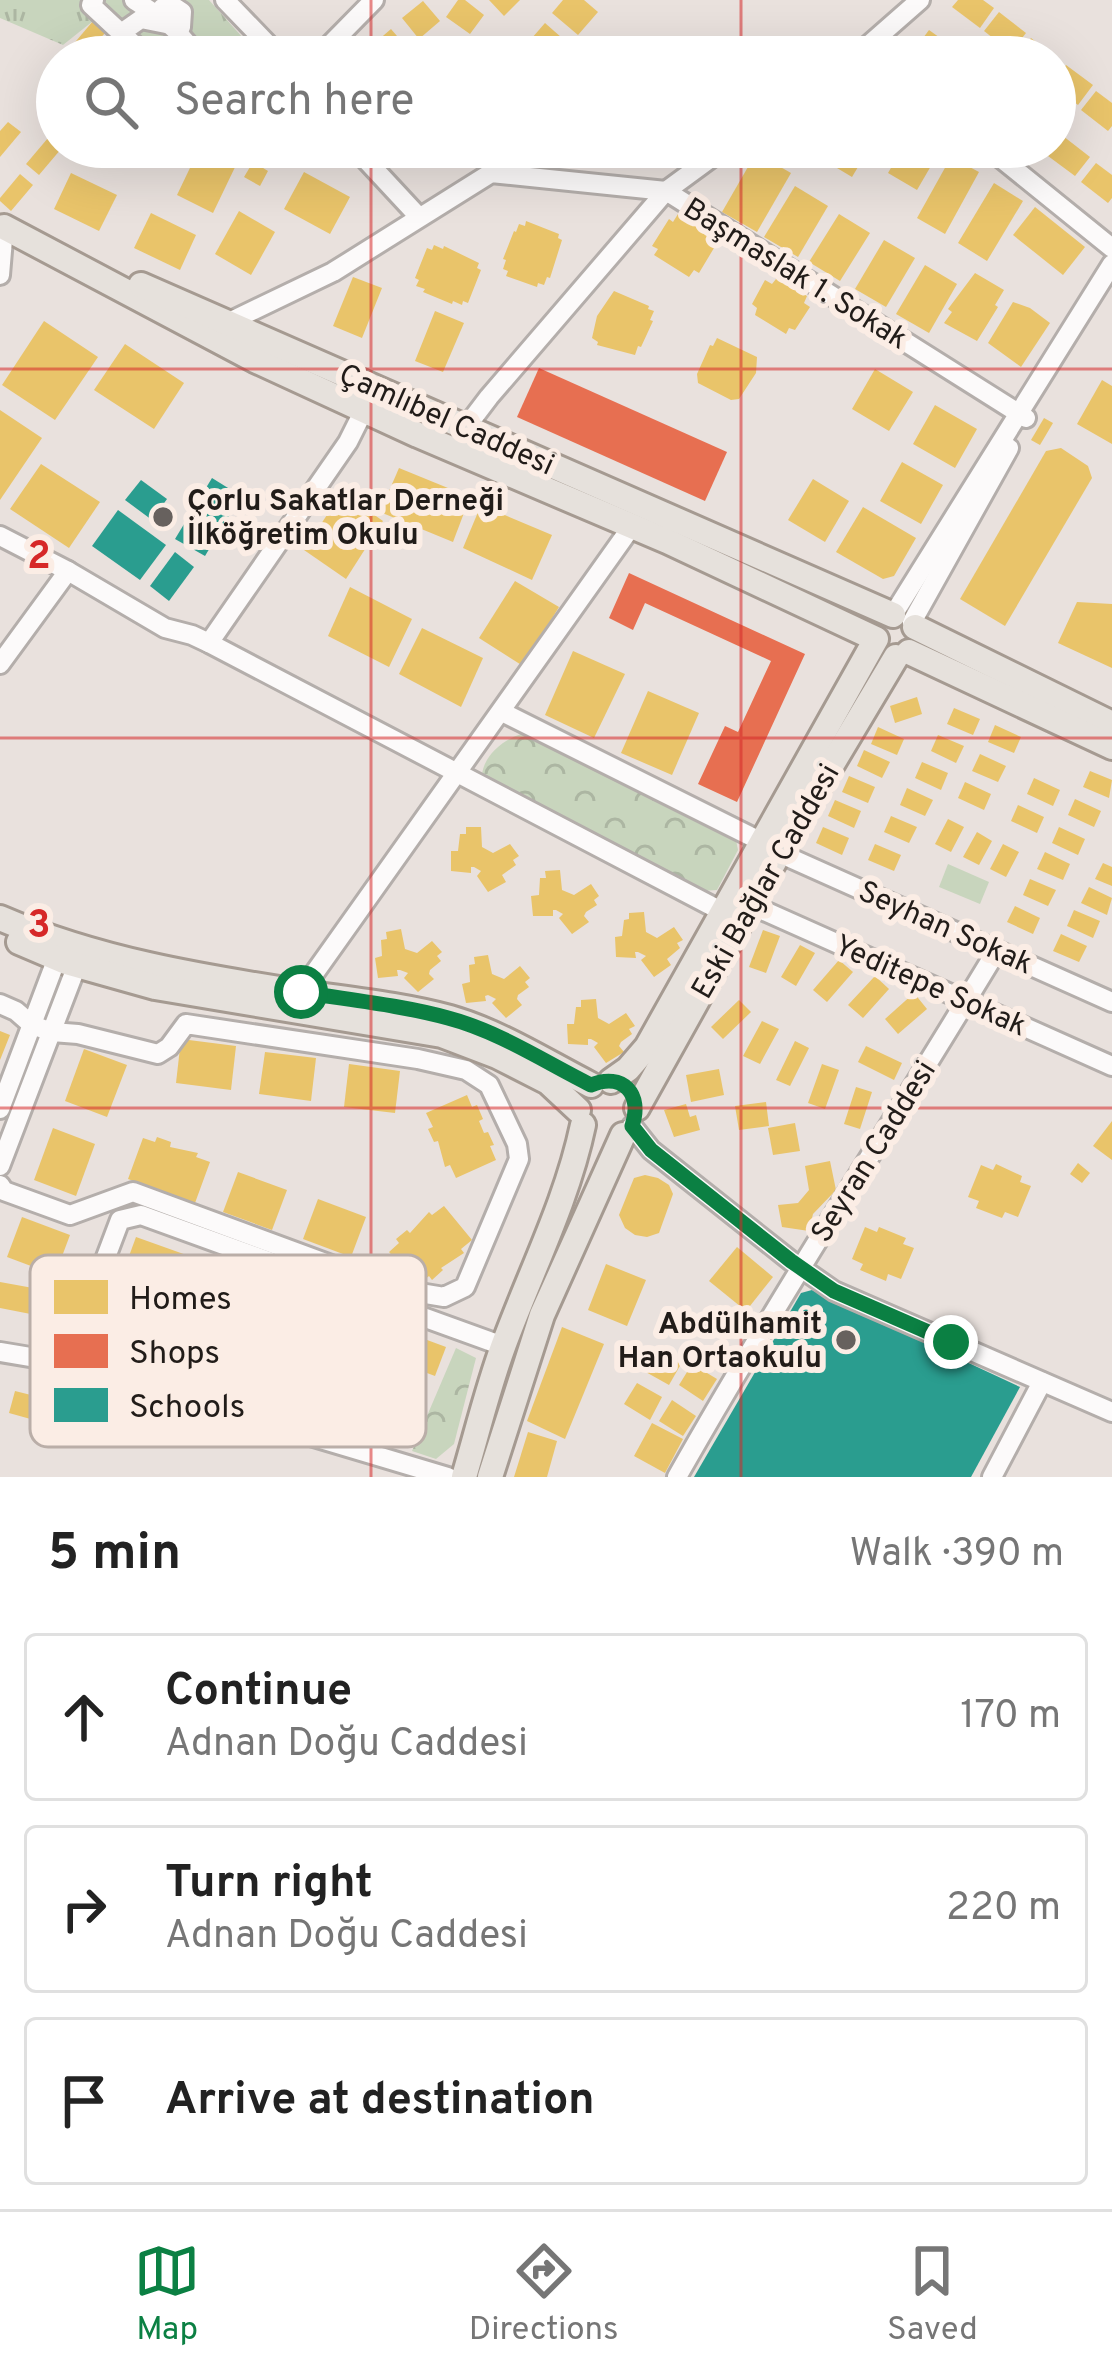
<!DOCTYPE html>
<html lang="en">
<head>
<meta charset="utf-8">
<style>
	body { margin:0; font-family:Overpass,sans-serif; background:#f6f6f6; color:#222 }
	.stop { position:absolute; width:36px; height:36px; margin:-27px; border:9px solid #0b8043; border-radius:50%; background:#fff }
	.stop.end { background:#0b8043; border-color:#fff; box-shadow:0 3px 12px #0008 }
	.list { margin:0; padding:0; list-style:none }
	h2 { display:flex; justify-content:space-between; align-items:center; height:156px; margin:0; padding:0 48px; font-size:51px }
	h2 small { font-size:39px; font-weight:400; color:#767676 }
	.list li { display:grid; grid-template-columns:78px 1fr auto; gap:36px; align-items:center; box-sizing:border-box; height:168px; margin:0 24px 24px; padding:0 24px; border:3px solid #e0e0e0; border-radius:12px }
	.list b { display:block; font-size:45px; white-space:nowrap }
	.list p { margin:0; font-size:39px; white-space:nowrap; color:#767676 }
	.list em { font-size:39px; font-style:normal; color:#767676 }
	.icon { flex:none; width:66px; height:66px; fill:none; stroke:currentColor; stroke-width:2; stroke-linecap:round; stroke-linejoin:round }
	.map { position:relative; flex:none; width:1112px; height:1477px; overflow:hidden }
	.search { position:absolute; background:#fff; box-shadow:0 12px 48px #0002; left:36px; right:36px; top:36px; height:132px; display:flex; align-items:center; gap:30px; box-sizing:border-box; padding:0 42px; border-radius:66px; color:#767676; font-size:45px }
	.sheet { height:732px; background:#fff }
	nav { display:flex; justify-content:space-around; align-items:center; box-sizing:border-box; height:168px; border-top:3px solid #e0e0e0; background:#fff; font-size:33px; color:#767676 }
	nav a { display:grid; justify-items:center; gap:6px }
	nav .on { color:#0b8043 }
	.map>svg:first-child { display:block }
	.grass { fill:url(#grass-tufts) }
	.park { fill:url(#park-crowns) }
	.pitch { fill:#c8d5bd }
	.homes { fill:#e9c46a }
	.shops { fill:#e76f51 }
	.schools { fill:#2a9d8f }
	.lines { fill:none; stroke-linecap:round; stroke-linejoin:round }
	.minor-casing { stroke:#b4aeab; stroke-width:24 }
	.major-casing { stroke:#a59a91; stroke-width:30 }
	.minor { stroke:#fcfafa; stroke-width:18 }
	.major { stroke:#e6e1dc; stroke-width:24 }
	.route { stroke:#0b8043; stroke-width:15 }
	.grid { fill:none; stroke:#d62828; stroke-width:3; stroke-opacity:0.55 }
	.poi-dot { fill:#67615e; stroke:#fbede5; stroke-width:4.5 }
	.labels { text-anchor:middle; stroke-width:12; stroke-linejoin:round; paint-order:stroke }
	.street-label { font-size:30px; fill:#211c19; stroke:#fbede5 }
	.poi-label { font-size:30px; font-weight:bold; fill:#211c19; stroke:#fbede5; text-anchor:start }
	.key { fill:#fbede5; stroke:#baaea8; stroke-width:3 }
	.key-label { font-size:33px; fill:#211c19 }
	.grid-label { font-size:39px; text-anchor:middle; font-weight:bold; fill:#d62828; stroke:#fbede5; stroke-width:12; stroke-linejoin:round; paint-order:stroke }
</style>
</head>
<body>
<div class="map">
<svg width="1112" height="1477" viewBox="0 0 1112 1477">
	<defs>
		<pattern id="grass-tufts" width="24" height="20" patternUnits="userSpaceOnUse" patternTransform="scale(3)"><rect width="24" height="20" fill="#c8d5bd"/><path d="M3 7l-1-3M5 7V3M7 7l1-3M15 17l-1-3M17 17v-4M19 17l1-3" fill="none" stroke="#acb6a2"/></pattern>
		<pattern id="park-crowns" width="20" height="18" patternUnits="userSpaceOnUse" patternTransform="scale(3)"><rect width="20" height="18" fill="#c8d5bd"/><path d="M2 6a3 3 0 1 1 6 0M12 15a3 3 0 1 1 6 0" fill="none" stroke="#acb6a2"/></pattern>
	</defs>
	<rect width="100%" height="100%" fill="#e9e1dd"/>
	<!-- grass -->
	<polygon class="grass" points="0,0 209,0 260,57 143,57 98,17 63,45 0,18"/>
	<!-- park -->
	<g class="park">
		<path d="M 521,734 L 736,840 L 738,850 L 717,890 L 703,891 L 482,775 C 484,755 503,740 521,734 Z"/>
		<polygon points="456,1348 476,1358 454,1444 436,1459 412,1451"/>
	</g>
	<!-- pitch -->
	<polygon class="pitch" points="948,864 989,882 980,904 939,887"/>
	<!-- homes -->
	<g class="homes">
		<polygon points="458,0 465,0 484,15 470,34 446,17"/>
		<polygon points="489,0 520,0 504,16"/>
		<polygon points="563,0 584,0 598,12 578,35 552,13"/>
		<polygon points="958,0 983,0 994,8 980,28 952,7"/>
		<polygon points="423,1 440,21 419,39 402,18"/>
		<polygon points="999,12 1026,33 1011,52 984,31"/>
		<polygon points="93,21 106,32 83,57 71,47"/>
		<polygon points="545,23 570,45 560,57 537,57 525,46"/>
		<polygon points="391,29 409,50 401,57 377,57 369,48"/>
		<polygon points="929,30 957,50 952,57 925,57 915,49"/>
		<polygon points="1031,38 1055,57 1017,57"/>
		<polygon points="474,40 501,57 463,57"/>
		<polygon points="57,62 57,90 43,78"/>
		<polygon points="1066,65 1093,85 1078,105 1055,87 1055,78"/>
		<polygon points="1096,91 1112,103 1112,126 1108,131 1081,110"/>
		<polygon points="8,122 21,132 0,157 0,131"/>
		<polygon points="1063,136 1090,157 1075,176 1048,156"/>
		<polygon points="48,138 61,149 39,175 26,164"/>
		<polygon points="200,147 237,163 213,213 177,195"/>
		<polygon points="411,147 445,147 439,164 409,153"/>
		<polygon points="802,147 870,147 852,177"/>
		<polygon points="903,147 942,147 917,190 888,173"/>
		<polygon points="756,153 791,173 757,232 722,212"/>
		<polygon points="951,157 979,172 945,234 917,218"/>
		<polygon points="253,162 268,171 260,186 244,177"/>
		<polygon points="1096,163 1112,175 1112,198 1108,203 1081,182"/>
		<polygon points="304,172 350,197 330,234 284,209"/>
		<polygon points="71,173 117,195 99,231 54,209"/>
		<polygon points="20,174 33,185 11,211 0,201 0,198"/>
		<polygon points="994,183 1023,201 987,261 958,243"/>
		<polygon points="795,186 828,206 798,257 764,237"/>
		<polygon points="1035,207 1085,247 1063,275 1013,235"/>
		<polygon points="239,211 275,232 251,275 215,254"/>
		<polygon points="151,213 196,235 180,270 134,248"/>
		<polygon points="678,214 715,236 710,245 714,248 699,273 694,270 689,277 654,255 658,249 652,246 669,219 673,222"/>
		<polygon points="839,214 870,233 840,281 809,262"/>
		<polygon points="526,221 559,234 558,238 562,240 550,278 547,277 544,285 538,283 537,287 506,276 508,271 503,269 506,260 503,259 514,231 516,232 519,224 525,226"/>
		<polygon points="884,240 915,258 886,307 855,289"/>
		<polygon points="434,245 443,249 444,246 479,263 477,268 481,270 468,303 463,301 462,305 453,301 452,304 423,292 425,289 416,286 419,280 415,278 427,248 432,250"/>
		<polygon points="925,265 957,284 929,333 896,314"/>
		<polygon points="975,273 1004,290 995,305 998,307 977,341 944,323 952,312 948,309"/>
		<polygon points="353,277 382,288 362,338 333,326"/>
		<polygon points="776,279 807,296 804,303 810,307 795,330 789,328 786,334 755,315 757,308 752,304 765,280 772,284"/>
		<polygon points="614,291 649,306 648,309 654,311 650,320 653,321 641,347 638,346 635,355 597,345 598,342 592,338 597,316"/>
		<polygon points="1013,302 1030,308 1050,323 1021,367 988,343"/>
		<polygon points="435,311 464,323 443,372 415,361"/>
		<polygon points="44,321 98,357 55,420 2,385"/>
		<polygon points="717,338 757,357 756,373 739,399 731,400 698,383 697,374 710,345 713,346"/>
		<polygon points="125,344 184,383 154,429 94,390"/>
		<polygon points="875,369 913,392 889,431 852,409"/>
		<polygon points="1102,380 1112,386 1112,444 1077,424"/>
		<polygon points="935,405 977,429 955,468 913,444"/>
		<polygon points="0,410 42,438 0,500"/>
		<polygon points="1044,418 1053,423 1040,445 1031,440"/>
		<polygon points="1061,448 1088,466 1092,478 1005,626 960,599 1046,451"/>
		<polygon points="902,462 943,485 921,524 880,501"/>
		<polygon points="41,464 100,502 69,548 10,509"/>
		<polygon points="399,468 470,497 453,542 380,512"/>
		<polygon points="813,479 849,501 825,542 788,520"/>
		<polygon points="342,492 383,521 346,579 304,550"/>
		<polygon points="481,505 552,535 532,580 463,548"/>
		<polygon points="863,507 916,538 894,576 883,579 836,552"/>
		<polygon points="515,581 559,607 523,666 479,638"/>
		<polygon points="350,587 412,619 389,667 328,636"/>
		<polygon points="1077,602 1112,604 1112,668 1058,643"/>
		<polygon points="422,628 483,658 461,707 399,674"/>
		<polygon points="573,651 625,674 594,738 545,715"/>
		<polygon points="648,691 699,713 672,775 621,753"/>
		<polygon points="917,697 922,714 895,723 890,706"/>
		<polygon points="954,708 980,719 973,735 947,724"/>
		<polygon points="995,725 1021,737 1014,753 988,742"/>
		<polygon points="878,727 904,739 897,755 871,744"/>
		<polygon points="938,735 964,746 956,763 931,751"/>
		<polygon points="864,750 890,762 882,778 857,766"/>
		<polygon points="980,754 1006,766 998,782 972,771"/>
		<polygon points="922,762 948,773 941,790 915,778"/>
		<polygon points="1090,771 1112,780 1109,798 1083,787"/>
		<polygon points="849,776 875,787 868,803 842,792"/>
		<polygon points="1034,778 1060,790 1053,806 1027,794"/>
		<polygon points="965,782 991,794 984,810 958,798"/>
		<polygon points="907,788 933,800 925,816 900,805"/>
		<polygon points="1075,799 1101,811 1094,827 1068,815"/>
		<polygon points="835,800 861,811 854,828 828,816"/>
		<polygon points="1018,805 1044,817 1037,833 1011,821"/>
		<polygon points="891,816 917,827 909,843 884,832"/>
		<polygon points="948,819 964,827 951,852 935,844"/>
		<polygon points="466,827 481,827 482,847 493,853 510,844 519,856 513,860 516,865 502,875 506,882 488,892 477,876 481,871 474,867 471,867 471,873 451,871 451,851 458,851 460,834 466,834"/>
		<polygon points="823,827 849,838 842,855 816,843"/>
		<polygon points="1059,827 1085,839 1078,855 1052,843"/>
		<polygon points="977,832 992,841 979,865 963,857"/>
		<polygon points="875,844 901,855 894,871 868,860"/>
		<polygon points="1003,844 1019,852 1006,877 990,869"/>
		<polygon points="1045,852 1070,864 1063,880 1037,869"/>
		<polygon points="1103,863 1112,867 1112,886 1095,879"/>
		<polygon points="560,870 562,890 574,895 591,884 599,896 594,900 597,905 586,912 584,916 589,922 572,934 559,918 563,914 556,910 553,910 553,916 533,916 531,896 539,895 540,878 546,878 545,871"/>
		<polygon points="1030,879 1056,890 1048,906 1023,895"/>
		<polygon points="1089,887 1112,898 1107,915 1081,903"/>
		<polygon points="1015,906 1040,918 1033,934 1007,922"/>
		<polygon points="1074,910 1100,921 1093,938 1067,926"/>
		<polygon points="644,912 646,932 657,938 674,927 683,940 677,943 680,948 667,959 671,965 654,977 641,960 646,956 638,952 635,952 636,958 616,957 615,937 622,936 624,920 629,919 629,913"/>
		<polygon points="401,929 405,949 417,953 432,941 442,952 437,956 441,961 430,970 429,974 434,979 418,992 404,978 408,973 400,970 397,970 398,976 378,978 375,958 382,956 381,940 387,939 386,932"/>
		<polygon points="763,930 780,936 766,973 749,967"/>
		<polygon points="1061,934 1087,946 1079,962 1053,951"/>
		<polygon points="800,945 815,953 796,986 781,977"/>
		<polygon points="488,955 492,974 504,979 520,966 530,978 525,982 529,987 518,995 517,999 522,1005 506,1018 492,1003 496,999 488,995 485,996 486,1001 466,1003 462,984 470,982 469,965 475,964 474,957"/>
		<polygon points="839,960 853,972 827,1002 813,990"/>
		<polygon points="875,976 889,989 863,1018 848,1005"/>
		<polygon points="914,993 927,1009 898,1034 885,1019"/>
		<polygon points="596,999 598,1018 609,1024 626,1013 635,1026 629,1029 632,1034 621,1042 619,1046 624,1052 606,1063 594,1047 598,1043 591,1039 588,1039 588,1045 568,1044 567,1024 574,1024 576,1007 581,1007 581,1000"/>
		<polygon points="739,1000 751,1012 723,1039 711,1027"/>
		<polygon points="762,1021 779,1029 760,1064 743,1056"/>
		<polygon points="0,1031 10,1035 0,1060"/>
		<polygon points="181,1039 236,1046 231,1090 176,1083"/>
		<polygon points="795,1041 809,1048 790,1086 776,1080"/>
		<polygon points="866,1046 902,1063 894,1080 858,1062"/>
		<polygon points="84,1049 127,1065 107,1117 65,1101"/>
		<polygon points="265,1052 316,1058 311,1101 259,1094"/>
		<polygon points="349,1064 400,1071 395,1113 344,1107"/>
		<polygon points="822,1064 839,1070 825,1109 808,1103"/>
		<polygon points="719,1069 724,1095 691,1102 686,1075"/>
		<polygon points="856,1087 872,1092 860,1129 844,1124"/>
		<polygon points="467,1095 472,1107 477,1105 483,1119 479,1121 484,1133 488,1132 494,1145 490,1146 496,1160 456,1178 450,1165 445,1167 438,1141 434,1142 428,1129 433,1127 426,1113"/>
		<polygon points="766,1102 769,1126 739,1130 735,1106"/>
		<polygon points="686,1104 690,1117 696,1115 700,1130 674,1137 664,1110"/>
		<polygon points="1112,1121 1112,1160 1093,1146"/>
		<polygon points="795,1123 800,1151 773,1155 768,1128"/>
		<polygon points="53,1128 95,1144 76,1196 34,1180"/>
		<polygon points="157,1137 171,1142 170,1147 198,1153 196,1157 210,1162 195,1203 181,1198 179,1203 155,1190 153,1194 140,1189 142,1184 128,1179 143,1138 155,1142"/>
		<polygon points="830,1161 836,1190 813,1214 809,1231 782,1227 778,1205 798,1203 809,1190 805,1166"/>
		<polygon points="1078,1163 1090,1173 1082,1183 1070,1174"/>
		<polygon points="996,1164 1022,1176 1020,1182 1031,1186 1018,1217 1005,1212 1002,1218 976,1208 979,1201 968,1197 981,1165 993,1170"/>
		<polygon points="238,1172 287,1190 272,1230 223,1212"/>
		<polygon points="645,1175 658,1178 669,1185 673,1194 659,1233 647,1237 635,1235 625,1228 619,1215 634,1178"/>
		<polygon points="318,1199 366,1217 351,1257 303,1239"/>
		<polygon points="444,1206 472,1240 461,1249 464,1253 441,1268 443,1270 432,1280 429,1276 418,1285 389,1252 399,1243 396,1239 407,1230 410,1233 429,1212 432,1215"/>
		<polygon points="22,1217 70,1235 55,1275 7,1257"/>
		<polygon points="865,1227 877,1232 879,1227 906,1238 903,1244 914,1248 901,1279 888,1274 886,1281 860,1270 863,1264 852,1259"/>
		<polygon points="136,1237 192,1257 181,1288 125,1267"/>
		<polygon points="737,1247 773,1277 746,1311 709,1281"/>
		<polygon points="606,1264 646,1280 627,1326 588,1310"/>
		<polygon points="0,1282 55,1292 51,1318 0,1308"/>
		<polygon points="392,1327 446,1347 435,1376 381,1356"/>
		<polygon points="562,1327 604,1344 565,1439 527,1421"/>
		<polygon points="656,1350 681,1364 669,1385 644,1371"/>
		<polygon points="692,1364 717,1379 703,1401 679,1385"/>
		<polygon points="637,1383 662,1397 650,1420 624,1404"/>
		<polygon points="15,1391 59,1402 52,1425 9,1413"/>
		<polygon points="672,1400 696,1416 683,1436 659,1421"/>
		<polygon points="652,1423 683,1439 665,1473 634,1456"/>
		<polygon points="528,1432 557,1441 547,1477 514,1477"/>
	</g>
	<!-- shops -->
	<g class="shops">
		<polygon points="539,368 727,452 705,501 517,417"/>
		<polygon points="629,573 805,654 737,802 698,784 725,726 738,732 771,661 645,603 633,630 609,618"/>
	</g>
	<!-- schools -->
	<g class="schools">
		<polygon points="212,478 241,496 205,556 175,539"/>
		<polygon points="141,480 167,499 152,520 125,500"/>
		<polygon points="118,510 166,545 140,580 92,546"/>
		<polygon points="175,552 194,567 169,601 150,586"/>
		<polygon points="812,1290 1020,1387 971,1477 694,1477 801,1293"/>
	</g>
	<g class="lines">
		<!-- minor casing -->
		<g class="minor-casing">
			<g id="minor">
				<polyline points="94,0 91,5 121,33"/>
				<path d="M 134,0 C 149,10 167,20 179,34 C 187,43 192,50 201,57"/>
				<polyline points="225,0 280,57"/>
				<polyline points="148,57 121,33 141,19 181,27 182,12 176,8 162,8 165,22"/>
				<polyline points="318,57 374,0"/>
				<polyline points="855,57 920,0"/>
				<polyline points="331,147 337,150 338,147"/>
				<polyline points="354,147 419,217"/>
				<polyline points="987,147 1112,248"/>
				<polyline points="0,275 4,227"/>
				<polyline points="229,322 333,272 491,173 666,191 1026,418"/>
				<polyline points="467,426 489,397 666,191 726,147"/>
				<polyline points="0,536 68,571 165,628 192,635 209,643 723,912"/>
				<polyline points="893,615 1112,264"/>
				<polyline points="912,622 1009,448"/>
				<polyline points="209,643 348,442 364,410"/>
				<polyline points="0,664 68,571"/>
				<polyline points="502,712 762,842"/>
				<polyline points="779,853 1112,1002"/>
				<polyline points="751,905 1112,1066"/>
				<polyline points="301,992 632,526"/>
				<polyline points="0,1004 16,1011 32,1025 52,1032 78,1034 158,1054 169,1047 186,1024 418,1059 466,1070 489,1085 517,1144 519,1159 465,1287 444,1297 396,1289 133,1192 70,1215 4,1191 0,1185"/>
				<polyline points="0,1109 57,958"/>
				<polyline points="632,1126 651,1150 791,1261 834,1291 1112,1412"/>
				<polyline points="0,1166 77,965"/>
				<polyline points="0,1352 66,1363 448,1477"/>
				<polyline points="66,1363 120,1220 141,1215 503,1346"/>
				<path d="M 677,1477 C 778,1298 891,1126 997,950"/>
				<polyline points="992,1477 1042,1382"/>
			</g>
		</g>
		<!-- major casing -->
		<g class="major-casing">
			<g id="major">
				<polyline points="4,227 255,360 418,435 667,541 876,639 647,1047 628,1069 611,1081"/>
				<polyline points="141,285 893,615"/>
				<polyline points="915,627 1112,724"/>
				<polyline points="909,652 1112,747"/>
				<path d="M 0,918 C 97,960 200,977 304,993 C 352,1000 402,1005 450,1018 C 499,1032 546,1062 591,1085"/>
				<polyline points="19,942 66,962 155,987 442,1035 497,1056 548,1082 578,1110"/>
				<polyline points="637,1108 779,853 896,657"/>
				<path d="M 464,1477 C 477,1433 488,1387 504,1344 C 531,1271 567,1201 583,1125"/>
				<polyline points="490,1477 542,1315 623,1135"/>
			</g>
		</g>
		<!-- minor -->
		<use href="#minor" class="minor"/>
		<!-- major -->
		<use href="#major" class="major"/>
	</g>
	<g class="lines">
		<!-- route -->
		<path class="route" d="M 301,992 C 350,1000 400,1005 448,1018 C 498,1031 545,1062 591,1085 C 623,1072 643,1094 632,1126 L 651,1150 L 791,1261 L 834,1291 L 951,1342"/>
	</g>
	<!-- grid -->
	<path class="grid" d="M 371,0 L 371,57M 741,0 L 741,57M 371,147 L 371,1477M 741,147 L 741,1477M 0,369 L 1112,369M 0,738 L 1112,738M 0,1108 L 1112,1108"/>
	<!-- markers -->
	<g class="poi-dot">
		<circle cx="163" cy="517" r="12"/>
		<circle cx="846" cy="1340" r="12"/>
	</g>
	<g class="labels">
		<!-- street labels -->
		<g class="street-label">
			<text transform="translate(796 273) rotate(32)" y="10">Başmaslak 1. Sokak</text>
			<text transform="translate(447 419) rotate(24)" y="10">Çamlıbel Caddesi</text>
			<text transform="translate(765 881) rotate(-60)" y="10">Eski Bağlar Caddesi</text>
			<text transform="translate(946 927) rotate(24)" y="10">Seyhan Sokak</text>
			<text transform="translate(931 985) rotate(24)" y="10">Yeditepe Sokak</text>
			<text transform="translate(873 1151) rotate(-58)" y="10">Seyran Caddesi</text>
		</g>
		<!-- poi labels -->
		<g class="poi-label">
			<text x="187" y="510">Çorlu Sakatlar Derneği<tspan x="187" dy="34">İlköğretim Okulu</tspan></text>
			<text x="822" y="1333" text-anchor="end">Abdülhamit<tspan x="822" dy="34">Han Ortaokulu</tspan></text>
		</g>
	</g>
	<!-- legend -->
	<rect x="30" y="1255" width="396" height="192" rx="18" class="key"/>
	<rect x="54" y="1280" width="54" height="34" fill="#e9c46a"/>
	<rect x="54" y="1334" width="54" height="34" fill="#e76f51"/>
	<rect x="54" y="1388" width="54" height="34" fill="#2a9d8f"/>
	<g class="key-label">
		<text x="129" y="1309">Homes</text>
		<text x="129" y="1363">Shops</text>
		<text x="129" y="1417">Schools</text>
	</g>
	<g class="grid-label">
		<text x="39" y="568">2</text>
		<text x="39" y="937">3</text>
	</g>
</svg>
<div class="stop" style="left:301px;top:992px"></div>
<div class="stop end" style="left:951px;top:1342px"></div>
<div class="search"><svg class="icon" aria-label="search" viewBox="0 0 24 24"><circle cx="10" cy="10" r="6"/><path d="M15 15l6 6"/></svg>Search here</div>
</div>
<section class="sheet">
<h2>5 min<small>Walk · 390 m</small></h2>
<ul class="list">
<li><svg class="icon" aria-label="ahead" viewBox="0 0 24 24"><path d="M12 20V5M6 11l6-6 6 6"/></svg><div><b>Continue</b><p>Adnan Doğu Caddesi</p></div><em>170 m</em></li>
<li><svg class="icon" aria-label="right" viewBox="0 0 24 24"><path d="M7 20v-9h11M14 6l5 5-5 5"/></svg><div><b>Turn right</b><p>Adnan Doğu Caddesi</p></div><em>220 m</em></li>
<li><svg class="icon" aria-label="arrive" viewBox="0 0 24 24"><path d="M6 21V4h12l-3 4 3 4H6"/></svg><div><b>Arrive at destination</b></div></li>
</ul>
</section>
<nav>
<a class="on"><svg class="icon" aria-label="map" viewBox="0 0 24 24"><path d="M3 6l6-2 6 2 6-2v14l-6 2-6-2-6 2zM9 4v14M15 6v14"/></svg>Map</a>
<a><svg class="icon" aria-label="directions" viewBox="0 0 24 24"><path d="M12 3l9 9-9 9-9-9zM9 14v-3h6M13 9l2 2-2 2"/></svg>Directions</a>
<a><svg class="icon" aria-label="saved" viewBox="0 0 24 24"><path d="M7 4h10v16l-5-4-5 4z"/></svg>Saved</a>
</nav>
</body>
</html>
